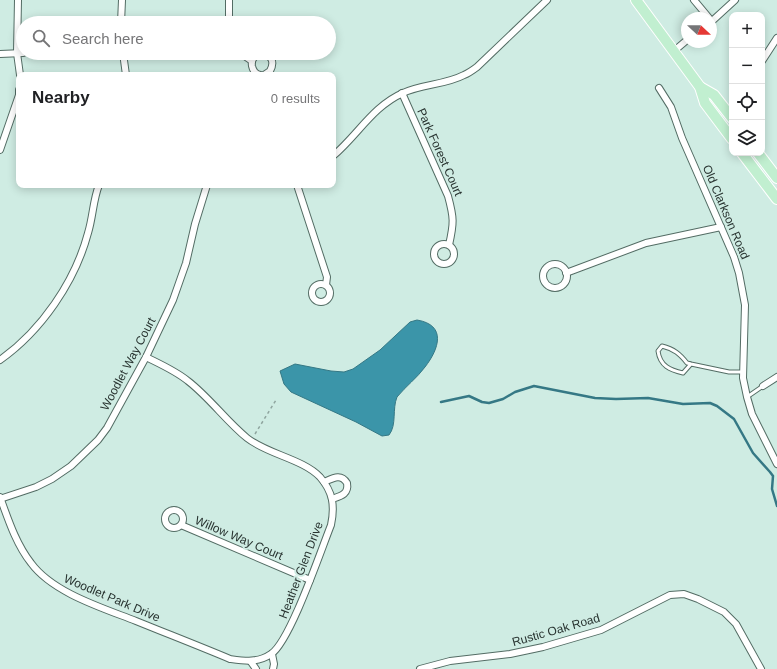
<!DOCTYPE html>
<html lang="en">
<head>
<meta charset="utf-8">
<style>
	body { margin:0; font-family:Arial,sans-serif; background:#f6f6f6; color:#202124 }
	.controls { position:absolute; right:12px; top:12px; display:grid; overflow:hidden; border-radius:8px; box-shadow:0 2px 10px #0003 }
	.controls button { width:36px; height:36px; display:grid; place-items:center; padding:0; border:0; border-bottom:1px solid #e0e0e0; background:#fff; color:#202124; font:20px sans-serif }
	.compass { position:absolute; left:681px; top:12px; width:36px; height:36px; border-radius:50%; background:#fff; box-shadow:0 2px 10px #0003; rotate:112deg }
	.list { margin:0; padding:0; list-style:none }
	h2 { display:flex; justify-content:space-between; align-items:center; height:52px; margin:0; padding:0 16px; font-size:17px }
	h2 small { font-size:13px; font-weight:400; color:#757577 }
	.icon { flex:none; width:22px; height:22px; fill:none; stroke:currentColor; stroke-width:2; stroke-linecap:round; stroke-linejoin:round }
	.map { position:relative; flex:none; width:777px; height:669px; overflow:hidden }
	.search { position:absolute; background:#fff; box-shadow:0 2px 10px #0003; left:16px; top:16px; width:320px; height:44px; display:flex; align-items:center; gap:10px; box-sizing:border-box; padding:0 14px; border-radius:22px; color:#757577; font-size:15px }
	.panel { position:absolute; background:#fff; box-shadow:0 2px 10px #0003; left:16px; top:72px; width:320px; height:116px; border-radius:8px }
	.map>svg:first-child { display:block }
	.water { fill:#3b95a9; stroke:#357885 }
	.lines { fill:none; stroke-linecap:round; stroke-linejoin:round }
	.stream { stroke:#357885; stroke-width:2.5 }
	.service-casing { stroke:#536c64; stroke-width:5 }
	.minor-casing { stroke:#536c64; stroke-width:8 }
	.primary-casing { stroke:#fff; stroke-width:12 }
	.path { stroke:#8fa59f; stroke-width:1.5; stroke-dasharray:3 3; stroke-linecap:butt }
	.service { stroke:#fff; stroke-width:3 }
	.minor { stroke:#fff; stroke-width:6 }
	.primary { stroke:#c1efd0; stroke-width:10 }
	.labels { text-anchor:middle; stroke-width:4; stroke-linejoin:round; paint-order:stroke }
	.street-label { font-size:12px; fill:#283330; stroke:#cfece3 }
</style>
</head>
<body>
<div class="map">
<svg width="777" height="669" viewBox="0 0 777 669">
	<rect width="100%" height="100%" fill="#cfece3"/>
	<!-- water -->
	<path class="water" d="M 417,320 C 447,325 439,349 425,367 C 417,378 406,386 397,397 C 392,409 397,425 389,435 L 382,436 L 356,422 L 291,392 L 284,384 L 280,371 L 295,364 L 331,371 L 344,372 L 353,369 L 380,350 L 410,322 Z"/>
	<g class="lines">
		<!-- stream -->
		<polyline class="stream" points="441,402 469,396 482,402 489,403 503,399 515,392 534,386 595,398 616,399 648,398 683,404 710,403 717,406 734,419 753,453 770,472 773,476 772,489 777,506"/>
		<!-- service casing -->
		<g class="service-casing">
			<g id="service">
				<path d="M 691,364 L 683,373 C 670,370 660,366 658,351 L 662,346 C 674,349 680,354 687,363 L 691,364 L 729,372 L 743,372"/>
				<polyline points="747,397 763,386"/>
			</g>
		</g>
		<!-- minor casing -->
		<g class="minor-casing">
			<g id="minor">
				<polyline points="18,0 17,53 20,75"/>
				<polyline points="694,0 709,18"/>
				<polyline points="711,22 735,0"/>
				<polyline points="121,23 122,0"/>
				<polyline points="229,23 229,0"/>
				<polyline points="674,51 687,40"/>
				<polyline points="123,53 126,75"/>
				<polyline points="240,53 252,61"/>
				<polyline points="0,54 23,53"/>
				<polyline points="762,61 777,38"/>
				<path d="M 260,75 C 256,74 253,71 252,66 C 249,48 281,51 270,71 L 264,75"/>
				<polyline points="659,88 671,107 682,138 734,257 739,273 745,305 743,378 747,397 752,414 777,464"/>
				<path d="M 402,93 L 448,196 C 454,218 454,223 449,245"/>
				<polyline points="0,150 19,95 19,90"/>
				<path d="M 333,156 C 357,136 373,106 403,93 C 422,84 445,85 464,75 C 469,73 473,70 477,67 L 547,0"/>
				<polyline points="297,185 327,277 326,285"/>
				<circle cx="444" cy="254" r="10"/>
				<circle cx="555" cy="276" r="12"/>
				<polyline points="566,273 646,243 721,227"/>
				<circle cx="321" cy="293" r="9"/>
				<path d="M 0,360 C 41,331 75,282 88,233 C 93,217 93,200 99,185"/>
				<polyline points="763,386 777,377"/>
				<path d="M 324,482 C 333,478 341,473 347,483 C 349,494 341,496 332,499"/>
				<path d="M 0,497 C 8,519 16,544 31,563 C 53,593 103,608 136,621 C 168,634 199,646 230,659 C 245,661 258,663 271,654 C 290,642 321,550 331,525 C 335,506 333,492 320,477 C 303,459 267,454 247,438 C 226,421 210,398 188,381 C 176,371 160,364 146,357"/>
				<polyline points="0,499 36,487 52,479 71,466 98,440 107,428 146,357 173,300 186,263 195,224 207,185"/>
				<circle cx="174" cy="519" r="9"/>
				<polyline points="181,525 310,580"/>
				<polyline points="272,654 274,664 273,669"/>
				<polyline points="251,662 256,669"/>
				<polyline points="420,669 450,661 510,654 543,647 601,630 670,595 684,594 698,599 724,612 736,624 761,669"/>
			</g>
		</g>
		<!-- primary casing -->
		<g class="primary-casing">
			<g id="primary">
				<polyline points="636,0 700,87 705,103 732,139"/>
				<polyline points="700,87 714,95 732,118"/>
				<polyline points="742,153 777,199"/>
				<polyline points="758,153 777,178"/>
			</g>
		</g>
		<!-- path -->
		<polyline class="path" points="255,434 276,400"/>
		<!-- service -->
		<use href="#service" class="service"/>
		<!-- minor -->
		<use href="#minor" class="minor"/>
		<!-- primary -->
		<use href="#primary" class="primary"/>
	</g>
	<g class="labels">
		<!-- street labels -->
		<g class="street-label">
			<text transform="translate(440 152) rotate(66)" y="4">Park Forest Court</text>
			<text transform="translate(726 212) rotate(67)" y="4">Old Clarkson Road</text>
			<text transform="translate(128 364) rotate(-62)" y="4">Woodlet Way Court</text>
			<text transform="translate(239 538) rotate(23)" y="4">Willow Way Court</text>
			<text transform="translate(301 570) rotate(-69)" y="4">Heather Glen Drive</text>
			<text transform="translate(112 598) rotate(23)" y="4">Woodlet Park Drive</text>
			<text transform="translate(556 630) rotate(-16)" y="4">Rustic Oak Road</text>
		</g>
	</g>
</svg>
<div class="controls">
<button>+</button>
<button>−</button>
<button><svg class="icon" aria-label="locate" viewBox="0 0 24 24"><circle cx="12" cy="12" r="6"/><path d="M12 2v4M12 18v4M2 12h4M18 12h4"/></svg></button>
<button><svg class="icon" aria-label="layers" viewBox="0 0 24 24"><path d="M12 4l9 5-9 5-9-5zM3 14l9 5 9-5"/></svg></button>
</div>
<svg class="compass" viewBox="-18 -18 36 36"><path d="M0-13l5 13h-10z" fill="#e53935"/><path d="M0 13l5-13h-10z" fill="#757577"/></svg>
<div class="search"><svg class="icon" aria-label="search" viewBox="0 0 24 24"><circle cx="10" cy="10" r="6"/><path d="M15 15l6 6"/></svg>Search here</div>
<section class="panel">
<h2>Nearby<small>0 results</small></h2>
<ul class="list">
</ul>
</section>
</div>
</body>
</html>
